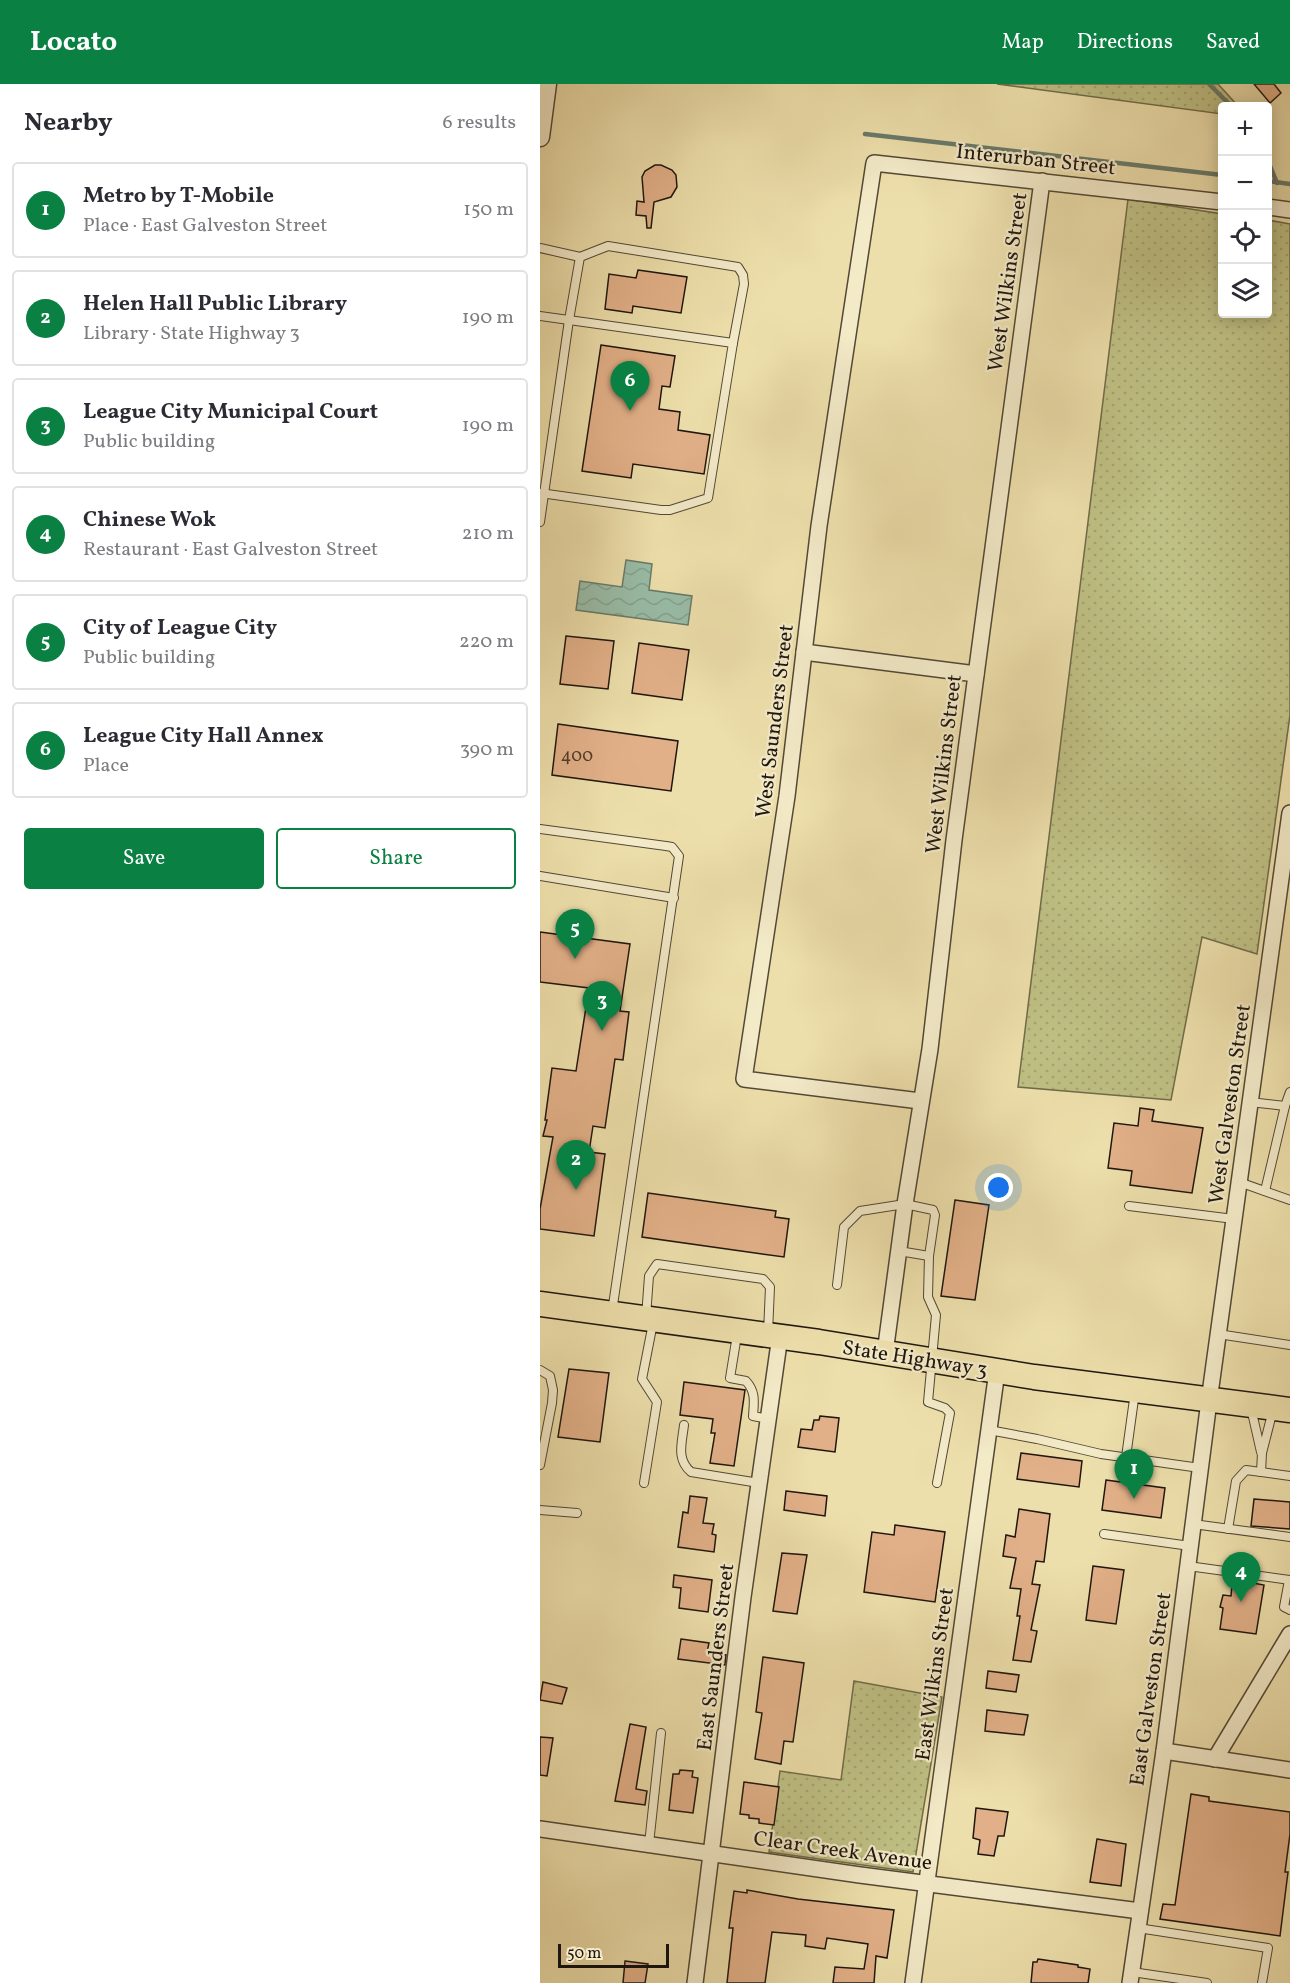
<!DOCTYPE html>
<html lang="en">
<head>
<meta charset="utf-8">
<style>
	body { margin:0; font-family:Vollkorn,serif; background:#f7f7f7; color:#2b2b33 }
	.controls { position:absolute; right:18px; top:18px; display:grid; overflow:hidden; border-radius:6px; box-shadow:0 3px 15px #0003 }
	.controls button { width:54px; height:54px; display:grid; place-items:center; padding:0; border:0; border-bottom:2px solid #e1e1e2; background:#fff; color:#2b2b33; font:30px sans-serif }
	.scale { position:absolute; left:18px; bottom:15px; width:111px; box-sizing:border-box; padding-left:6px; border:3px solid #1f160f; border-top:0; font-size:16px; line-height:21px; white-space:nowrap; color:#1f160f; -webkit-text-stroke:4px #f3eac8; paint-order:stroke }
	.you { position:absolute; left:459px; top:1104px; width:21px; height:21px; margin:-15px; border:4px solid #fff; border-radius:50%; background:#1a73e8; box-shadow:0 0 0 9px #1a73e833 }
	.badge { display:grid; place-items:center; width:39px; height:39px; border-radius:50%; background:#0b8043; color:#fff; font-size:20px; font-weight:700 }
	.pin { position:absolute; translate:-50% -50px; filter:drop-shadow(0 2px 3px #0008) }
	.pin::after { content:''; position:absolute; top:32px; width:21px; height:18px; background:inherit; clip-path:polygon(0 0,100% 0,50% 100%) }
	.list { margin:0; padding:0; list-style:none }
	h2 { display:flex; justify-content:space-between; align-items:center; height:78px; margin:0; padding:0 24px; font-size:26px }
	h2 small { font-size:20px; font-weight:400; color:#7c7c81 }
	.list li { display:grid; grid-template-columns:39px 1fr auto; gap:18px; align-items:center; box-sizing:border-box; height:96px; margin:0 12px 12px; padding:0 12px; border:2px solid #e1e1e2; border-radius:6px }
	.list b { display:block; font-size:22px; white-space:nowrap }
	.list p { margin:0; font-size:20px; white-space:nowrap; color:#7c7c81 }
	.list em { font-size:20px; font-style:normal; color:#7c7c81 }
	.actions { display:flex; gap:12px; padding:18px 24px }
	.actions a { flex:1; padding:14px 0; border:2px solid #0b8043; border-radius:6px; text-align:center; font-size:21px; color:#0b8043 }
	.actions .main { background:#0b8043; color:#fff }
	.icon { flex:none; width:33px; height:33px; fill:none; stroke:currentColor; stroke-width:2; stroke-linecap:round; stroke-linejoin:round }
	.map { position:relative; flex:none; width:750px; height:1899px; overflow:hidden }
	header { display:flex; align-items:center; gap:36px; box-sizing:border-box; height:84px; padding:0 30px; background:#0b8043; color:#fff }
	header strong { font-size:28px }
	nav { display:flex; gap:33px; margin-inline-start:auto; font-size:21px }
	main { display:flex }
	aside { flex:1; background:#fff }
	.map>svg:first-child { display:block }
	.grass { fill:url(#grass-dots); stroke:#6f6b4a; stroke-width:1.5 }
	.water { fill:url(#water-waves); stroke:#687a6b; stroke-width:1.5 }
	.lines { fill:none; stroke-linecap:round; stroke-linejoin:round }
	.stream { stroke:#687a6b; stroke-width:4.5 }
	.building { fill:#e2b088; stroke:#1f160f; stroke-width:1.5 }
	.service-casing { stroke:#524836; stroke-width:10 }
	.minor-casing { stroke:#524836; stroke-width:18 }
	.tertiary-casing { stroke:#524836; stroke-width:21 }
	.primary-casing { stroke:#1f160f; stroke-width:27 }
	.service { stroke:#f3eac8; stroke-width:8 }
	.minor { stroke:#f3eac8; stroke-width:15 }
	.tertiary { stroke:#f3eac8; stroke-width:18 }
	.primary { stroke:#eddfab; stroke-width:24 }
	.labels { text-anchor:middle; stroke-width:4.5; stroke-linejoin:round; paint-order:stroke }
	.number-label { font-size:18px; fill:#503c2d }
	.street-label { font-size:21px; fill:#1f160f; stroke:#f3eac8 }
</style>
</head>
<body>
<header>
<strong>Locato</strong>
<nav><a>Map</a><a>Directions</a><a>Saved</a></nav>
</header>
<main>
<aside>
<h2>Nearby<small>6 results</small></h2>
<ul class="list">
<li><span class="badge">1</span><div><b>Metro by T-Mobile</b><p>Place · East Galveston Street</p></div><em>150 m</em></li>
<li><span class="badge">2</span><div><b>Helen Hall Public Library</b><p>Library · State Highway 3</p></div><em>190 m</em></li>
<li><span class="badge">3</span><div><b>League City Municipal Court</b><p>Public building</p></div><em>190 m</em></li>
<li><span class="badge">4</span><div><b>Chinese Wok</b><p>Restaurant · East Galveston Street</p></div><em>210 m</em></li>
<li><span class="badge">5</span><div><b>City of League City</b><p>Public building</p></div><em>220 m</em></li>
<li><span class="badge">6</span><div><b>League City Hall Annex</b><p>Place</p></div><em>390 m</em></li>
</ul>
<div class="actions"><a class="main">Save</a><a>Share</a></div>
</aside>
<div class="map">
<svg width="750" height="1899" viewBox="0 0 750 1899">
	<defs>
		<pattern id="grass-dots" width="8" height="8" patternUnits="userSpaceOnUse" patternTransform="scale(1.5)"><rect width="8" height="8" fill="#bfc084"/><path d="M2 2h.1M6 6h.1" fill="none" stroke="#a4a471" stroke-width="1.8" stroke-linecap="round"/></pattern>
		<pattern id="water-waves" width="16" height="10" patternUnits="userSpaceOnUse" patternTransform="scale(1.5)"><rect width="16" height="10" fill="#99bda8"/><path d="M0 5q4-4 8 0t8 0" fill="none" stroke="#83a28f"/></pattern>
	</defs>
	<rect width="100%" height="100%" fill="#eddfab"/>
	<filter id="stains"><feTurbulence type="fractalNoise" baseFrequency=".00333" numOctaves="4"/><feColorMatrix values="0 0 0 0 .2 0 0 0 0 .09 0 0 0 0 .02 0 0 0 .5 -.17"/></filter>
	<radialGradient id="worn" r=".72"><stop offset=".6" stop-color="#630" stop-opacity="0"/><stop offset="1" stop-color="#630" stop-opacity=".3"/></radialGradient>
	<!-- grass -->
	<g class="grass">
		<polygon points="457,0 678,0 698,22 682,22 682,30"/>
		<polygon points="588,115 682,130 682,230 728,230 728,136 750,140 750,631 717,870 662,853 631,1016 478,1003"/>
		<polygon points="314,1597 402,1613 373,1788 229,1768 240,1687 301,1696"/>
	</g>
	<!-- water -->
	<polygon class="water" points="86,476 112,480 109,506 152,512 148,541 36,526 40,497 82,503"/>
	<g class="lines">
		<!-- stream -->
		<g class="stream">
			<polyline points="669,0 691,22"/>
			<polyline points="325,50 682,91"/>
			<polyline points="728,77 737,99"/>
			<polyline points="728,97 750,100"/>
		</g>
	</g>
	<!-- building -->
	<g class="building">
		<polygon points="714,0 734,0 741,9 730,19"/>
		<polygon points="115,81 121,81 132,86 136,91 137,103 131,113 114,118 111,144 107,144 106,132 96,131 97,117 104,118 102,93 105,87"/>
		<polygon points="98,186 147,193 141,229 93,222 92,229 65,225 69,190 96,194"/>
		<polygon points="61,261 135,272 130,303 122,302 119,325 140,328 138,346 170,351 164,390 93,380 91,394 42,387"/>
		<polygon points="26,552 74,557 68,605 20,600"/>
		<polygon points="99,559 149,566 142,616 92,609"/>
		<polygon points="18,640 138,657 131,707 12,691"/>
		<polygon points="0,848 90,860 80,927 89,928 83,976 75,975 65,1044 53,1042 49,1068 65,1070 54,1152 0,1145 0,1125 13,1053 3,1052 7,1036 5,1036 12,984 36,987 49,904 0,898"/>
		<polygon points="600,1024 614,1026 612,1037 663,1044 652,1109 590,1101 592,1087 568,1084 574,1039 598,1042"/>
		<polygon points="108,1109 236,1127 235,1133 249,1135 244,1173 102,1153"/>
		<polygon points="415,1116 449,1121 435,1216 401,1212"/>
		<polygon points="29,1285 69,1289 60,1358 18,1353"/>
		<polygon points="144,1298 205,1306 194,1382 170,1379 175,1349 171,1349 173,1335 140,1331"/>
		<polygon points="280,1332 299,1334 295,1368 258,1363 261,1345 272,1346 274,1336 279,1336"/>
		<polygon points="481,1369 542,1377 539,1403 477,1395"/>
		<polygon points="566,1396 625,1404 621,1434 562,1426"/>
		<polygon points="246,1407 287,1412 285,1432 244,1426"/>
		<polygon points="150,1412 167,1414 163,1439 174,1440 172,1450 176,1451 174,1468 138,1463 143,1428 148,1429"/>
		<polygon points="714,1415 750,1418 750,1445 711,1442"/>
		<polygon points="479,1425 510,1430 504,1478 496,1477 492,1500 500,1501 491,1546 497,1547 491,1578 473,1576 480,1532 477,1532 481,1505 470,1504 476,1474 463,1472 466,1451 475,1453"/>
		<polygon points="355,1441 405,1448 395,1518 324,1508 332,1448 354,1451"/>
		<polygon points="242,1469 267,1471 257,1530 233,1527"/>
		<polygon points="553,1482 584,1486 576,1540 546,1536"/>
		<polygon points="134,1491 172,1496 168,1528 139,1524 141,1504 133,1503"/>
		<polygon points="702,1497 724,1501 716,1550 680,1545 683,1524 680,1523 683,1511 691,1512 692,1501 701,1502"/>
		<polygon points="141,1555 169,1559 167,1568 186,1571 185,1581 138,1575"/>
		<polygon points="223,1573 264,1579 253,1658 244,1657 241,1680 215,1675 222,1629 216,1628"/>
		<polygon points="448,1587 479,1591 476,1608 446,1604"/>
		<polygon points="3,1598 27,1604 22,1620 0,1616"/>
		<polygon points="447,1626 488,1631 484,1651 445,1647"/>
		<polygon points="90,1640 106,1643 96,1705 107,1707 105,1721 75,1717"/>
		<polygon points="0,1653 13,1654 7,1692 0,1691"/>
		<polygon points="140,1686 153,1687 152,1693 158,1694 153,1729 129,1726 133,1690 139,1690"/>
		<polygon points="204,1698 239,1703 234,1741 219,1739 219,1735 209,1734 209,1731 200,1730"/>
		<polygon points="651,1710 669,1713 669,1717 750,1728 750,1750 745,1788 748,1788 740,1852 620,1835 623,1820 635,1821"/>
		<polygon points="436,1724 468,1728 464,1752 458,1752 454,1772 438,1770 440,1756 433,1754"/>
		<polygon points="557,1755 586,1760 581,1802 550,1798"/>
		<polygon points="207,1806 258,1815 354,1826 347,1874 336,1872 334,1899 293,1899 295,1883 324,1885 328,1860 287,1854 285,1865 265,1862 266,1851 232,1848 225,1899 187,1899 193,1844 189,1844 194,1807 207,1809"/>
		<polygon points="498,1875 538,1881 538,1883 550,1885 548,1899 491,1899 493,1878 497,1878"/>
		<polygon points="85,1877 108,1880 105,1899 83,1899"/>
	</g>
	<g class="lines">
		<!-- service casing -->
		<g class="service-casing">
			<g id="service">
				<polyline points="0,164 40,173 29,236 0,438"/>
				<polyline points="40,173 68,162 198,183 203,191 204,200 193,259"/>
				<polyline points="0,232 193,259 168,414 130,426 121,426 0,409"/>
				<polyline points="0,745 126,762 132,763 139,772 72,1228"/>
				<polyline points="0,792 134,814"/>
				<polyline points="710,1018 745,1022"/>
				<polyline points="699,1098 750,1116"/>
				<polyline points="725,1107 745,1022 750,1008"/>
				<polyline points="589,1122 694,1135"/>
				<polyline points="359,1167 389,1172"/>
				<polyline points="297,1201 304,1143 320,1127 365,1120 393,1126 395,1131 389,1172 388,1213 396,1231 388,1318 405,1324 410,1329 397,1399"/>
				<polyline points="106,1233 109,1192 117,1180 223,1195 230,1203 228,1249"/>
				<polyline points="678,1250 750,1261"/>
				<path d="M 197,1251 L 190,1294 L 206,1297 C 216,1308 214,1318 213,1332 L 228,1335"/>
				<polyline points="0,1286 10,1292 13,1306 12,1319 0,1381"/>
				<polyline points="711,1324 721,1368"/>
				<path d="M 144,1341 C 142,1359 136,1375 151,1388 L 219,1399"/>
				<polyline points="449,1346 497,1355 561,1370 660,1384"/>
				<polyline points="586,1373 595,1308"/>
				<polyline points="721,1388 722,1369 733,1326"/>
				<polyline points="104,1399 117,1318 102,1295 113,1239"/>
				<polyline points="0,1426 37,1429"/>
				<polyline points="653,1440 750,1453"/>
				<polyline points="688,1445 696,1397 706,1386 750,1392"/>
				<polyline points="564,1450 650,1462"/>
				<polyline points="648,1482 750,1496"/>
				<polyline points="749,1496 744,1523 750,1526"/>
				<polyline points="109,1760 121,1649"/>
				<polyline points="598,1844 728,1864 722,1899"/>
				<polyline points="592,1888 667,1899"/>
			</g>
		</g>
		<!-- minor casing -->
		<g class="minor-casing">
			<g id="minor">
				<polyline points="728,123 750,126"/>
				<polyline points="264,568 436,590"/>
				<polyline points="380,1017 204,995 247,712 279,442 334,79 682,118"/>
				<polyline points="345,1269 365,1120 390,965 414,756 502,97"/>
				<polyline points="624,1667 750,1686"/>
				<polyline points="675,1675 750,1550"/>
				<polyline points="0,1745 320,1791 600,1827"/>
				<polyline points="155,1899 203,1513 240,1252"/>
				<polyline points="373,1899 457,1287"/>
				<polyline points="590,1899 624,1667 669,1317 750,729"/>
			</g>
		</g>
		<!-- tertiary casing -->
		<g class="tertiary-casing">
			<polyline id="tertiary" points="0,53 7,0"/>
		</g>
		<!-- primary casing -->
		<g class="primary-casing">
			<polyline id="primary" points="0,1220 279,1258 494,1293 750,1326"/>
		</g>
		<!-- service -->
		<use href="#service" class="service"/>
		<!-- minor -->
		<use href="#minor" class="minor"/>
		<!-- tertiary -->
		<use href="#tertiary" class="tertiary"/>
		<!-- primary -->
		<use href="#primary" class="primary"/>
	</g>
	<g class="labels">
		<!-- number labels -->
		<g class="number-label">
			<text x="37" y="677">400</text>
		</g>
		<!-- street labels -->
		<g class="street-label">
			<text transform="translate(496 75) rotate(6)" y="7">Interurban Street</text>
			<text transform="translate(467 198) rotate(-82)" y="7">West Wilkins Street</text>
			<text transform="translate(234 637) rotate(-83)" y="7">West Saunders Street</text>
			<text transform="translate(403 680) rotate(-83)" y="7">West Wilkins Street</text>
			<text transform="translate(689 1020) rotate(-82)" y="7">West Galveston Street</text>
			<text transform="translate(375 1274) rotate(9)" y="7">State Highway 3</text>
			<text transform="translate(175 1573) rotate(-83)" y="7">East Saunders Street</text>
			<text transform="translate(394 1590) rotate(-82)" y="7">East Wilkins Street</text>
			<text transform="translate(610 1605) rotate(-82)" y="7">East Galveston Street</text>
			<text transform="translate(303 1766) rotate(8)" y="7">Clear Creek Avenue</text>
		</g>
	</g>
	<rect width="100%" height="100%" filter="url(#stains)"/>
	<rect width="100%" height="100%" fill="url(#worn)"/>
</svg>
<div class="controls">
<button>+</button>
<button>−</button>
<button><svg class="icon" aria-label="locate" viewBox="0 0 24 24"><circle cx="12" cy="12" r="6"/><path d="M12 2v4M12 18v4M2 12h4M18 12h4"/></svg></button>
<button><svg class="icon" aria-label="layers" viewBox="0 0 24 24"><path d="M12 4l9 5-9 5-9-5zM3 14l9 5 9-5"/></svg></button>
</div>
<div class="scale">50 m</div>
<div class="you"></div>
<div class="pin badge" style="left:594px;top:1415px">1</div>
<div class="pin badge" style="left:36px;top:1106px">2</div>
<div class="pin badge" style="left:62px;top:947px">3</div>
<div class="pin badge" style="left:701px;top:1518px">4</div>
<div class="pin badge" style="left:35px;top:875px">5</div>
<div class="pin badge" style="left:90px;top:327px">6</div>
</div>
</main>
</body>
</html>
